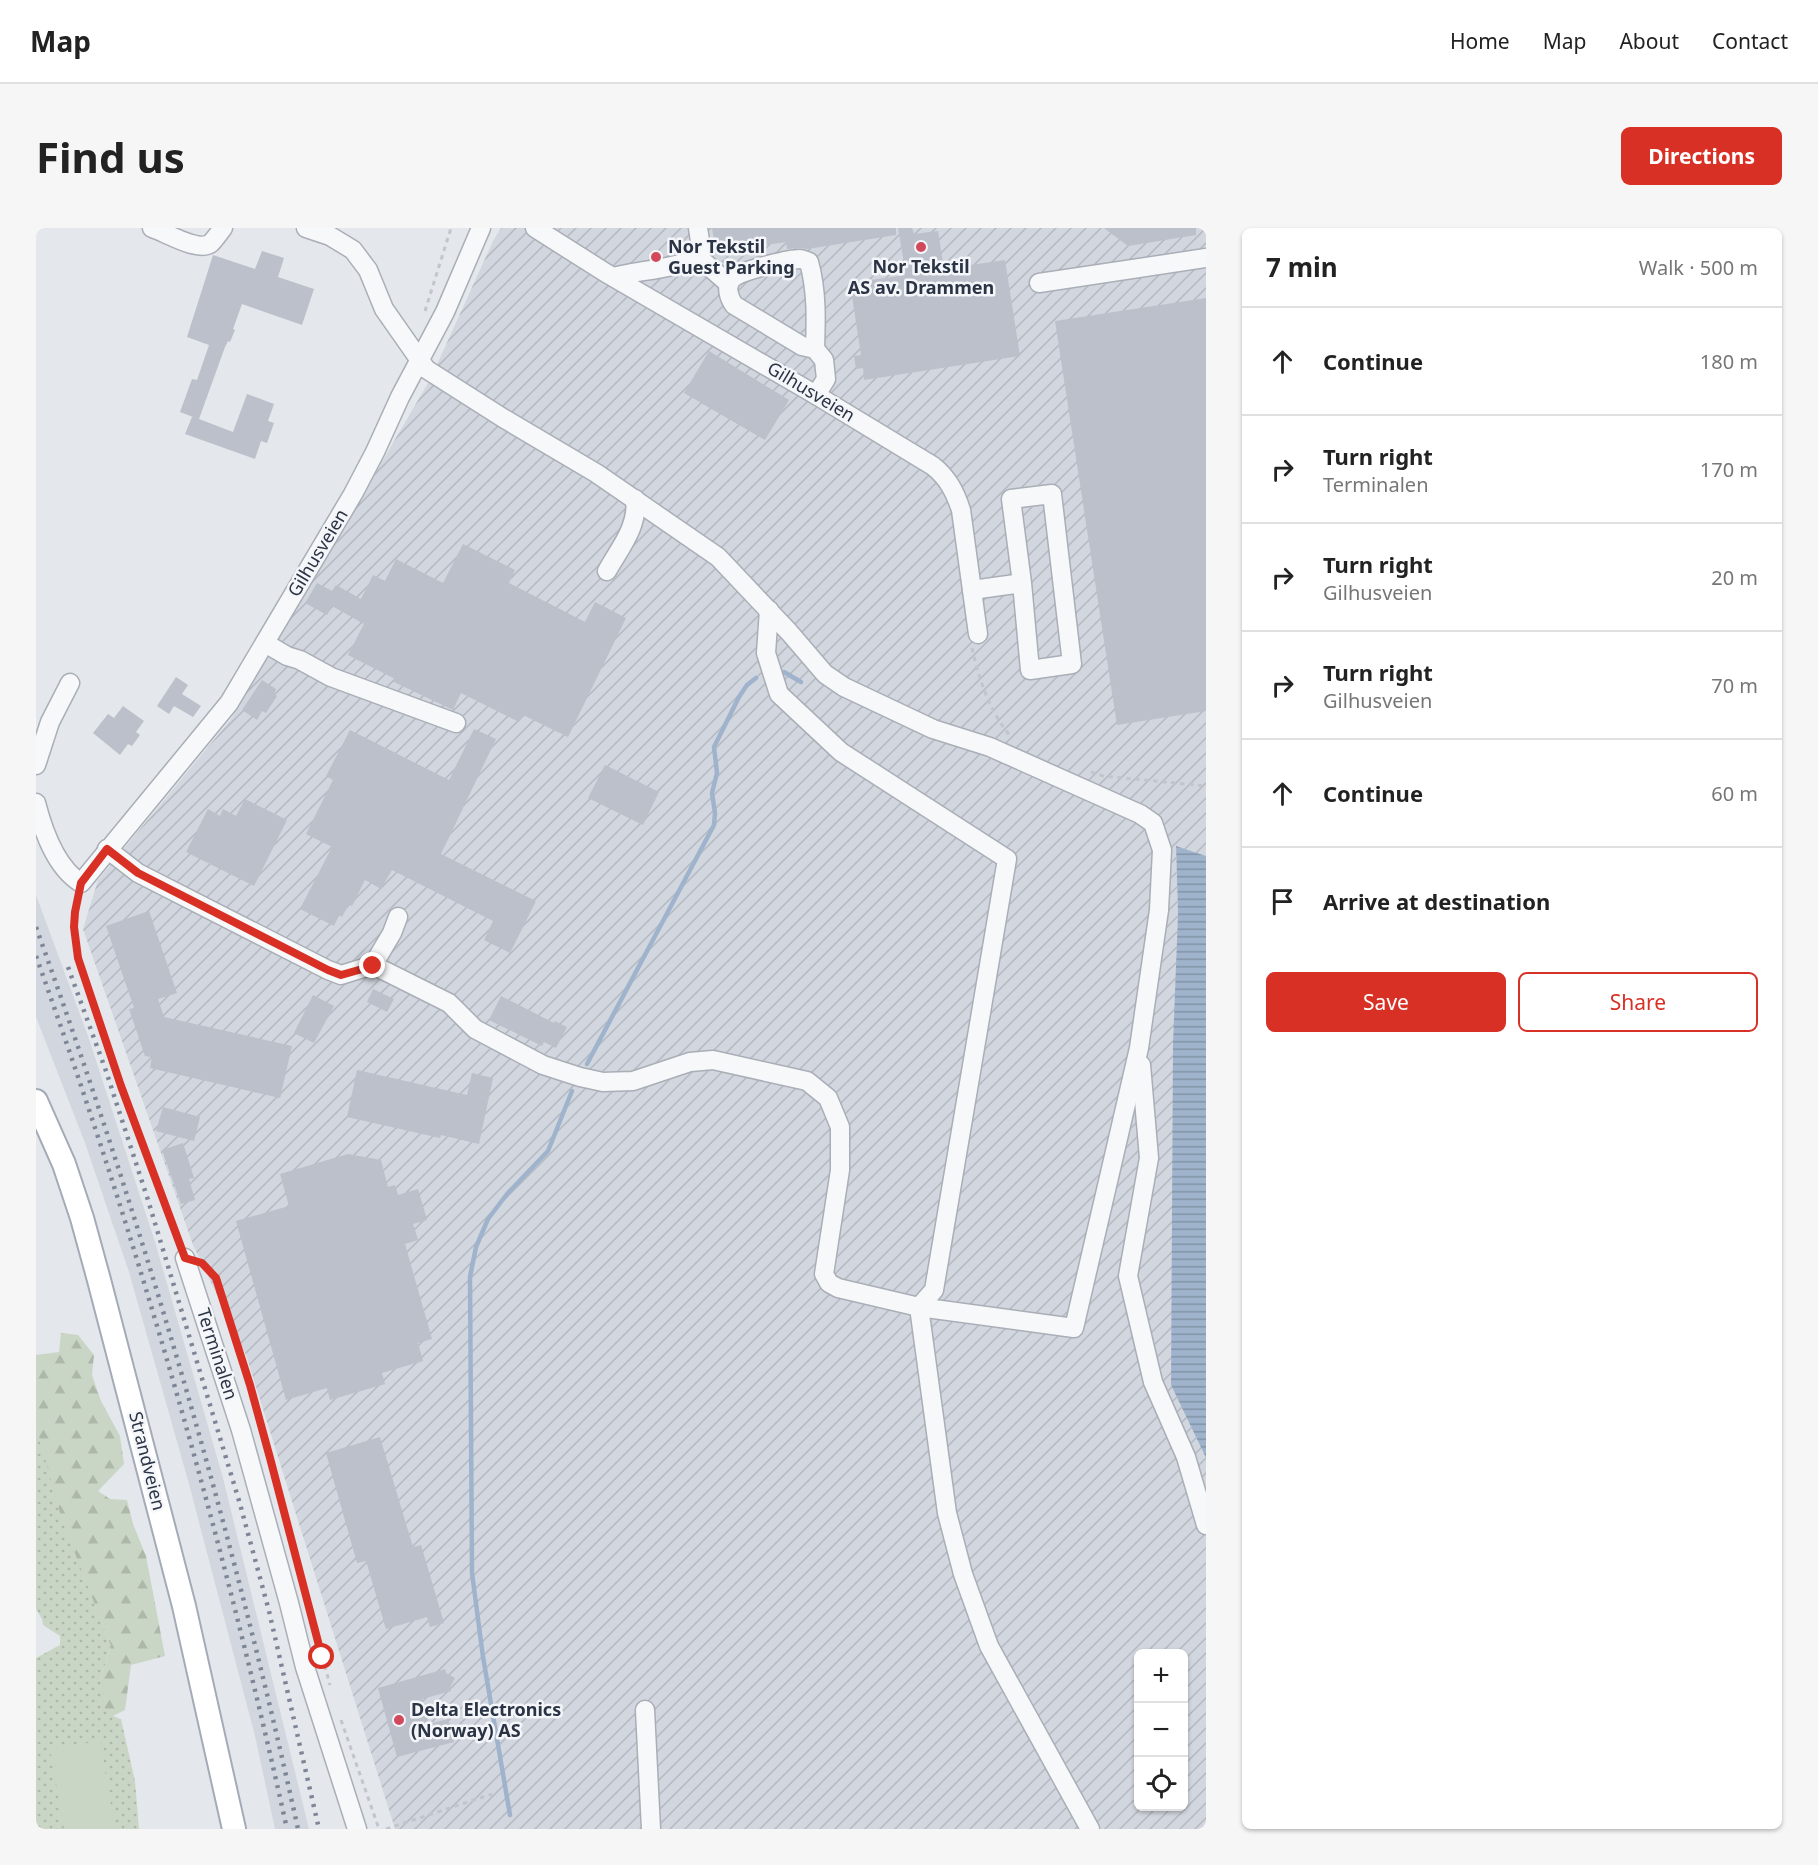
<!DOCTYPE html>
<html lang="en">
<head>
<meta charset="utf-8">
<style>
	body { margin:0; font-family:"Noto Sans",sans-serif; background:#f6f6f6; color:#222 }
	.controls { position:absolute; right:18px; bottom:18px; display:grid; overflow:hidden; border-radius:9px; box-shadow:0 2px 4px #0004 }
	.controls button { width:54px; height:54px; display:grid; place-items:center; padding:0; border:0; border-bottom:2px solid #e0e0e0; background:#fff; color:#222; font:30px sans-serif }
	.stop { position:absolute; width:18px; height:18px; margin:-14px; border:4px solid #d93025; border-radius:50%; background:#fff }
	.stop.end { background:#d93025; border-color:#fff; box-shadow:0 2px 6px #0008 }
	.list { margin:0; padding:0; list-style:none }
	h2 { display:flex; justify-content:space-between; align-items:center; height:78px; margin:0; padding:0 24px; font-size:26px }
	h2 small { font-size:20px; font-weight:400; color:#767676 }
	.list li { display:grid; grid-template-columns:39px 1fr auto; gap:18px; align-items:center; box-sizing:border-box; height:108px; padding:0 24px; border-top:2px solid #e0e0e0 }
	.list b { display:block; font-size:22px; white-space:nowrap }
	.list p { margin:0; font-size:20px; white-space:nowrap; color:#767676 }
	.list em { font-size:20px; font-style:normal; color:#767676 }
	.actions { display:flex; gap:12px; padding:18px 24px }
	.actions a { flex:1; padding:14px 0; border:2px solid #d93025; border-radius:9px; text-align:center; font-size:21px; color:#d93025 }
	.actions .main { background:#d93025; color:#fff }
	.icon { flex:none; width:33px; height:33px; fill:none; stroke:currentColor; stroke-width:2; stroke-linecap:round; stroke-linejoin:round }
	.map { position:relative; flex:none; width:1170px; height:1601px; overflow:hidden; border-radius:9px }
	header { display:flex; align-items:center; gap:36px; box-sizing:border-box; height:84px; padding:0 30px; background:#fff; border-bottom:2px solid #e0e0e0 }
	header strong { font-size:28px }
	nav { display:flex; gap:33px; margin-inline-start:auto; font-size:21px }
	.intro { display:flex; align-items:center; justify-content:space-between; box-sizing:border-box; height:144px; padding:0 36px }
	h1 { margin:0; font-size:42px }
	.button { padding:15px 27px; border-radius:9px; background:#d93025; color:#fff; font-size:21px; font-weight:700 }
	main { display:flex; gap:36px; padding:0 36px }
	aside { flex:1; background:#fff; border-radius:9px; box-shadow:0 2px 4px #0004 }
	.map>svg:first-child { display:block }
	.built { fill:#d2d6de }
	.industrial { fill:url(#industrial-furrows); fill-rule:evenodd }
	.grass { fill:url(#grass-dots) }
	.forest { fill:url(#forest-firs) }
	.pitch { fill:#c9d6c5 }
	.water { fill:url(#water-rules) }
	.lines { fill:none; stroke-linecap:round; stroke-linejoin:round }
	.stream { stroke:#9fb4cc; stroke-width:4.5 }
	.building { fill:#bbc0ca }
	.minor-casing { stroke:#a9aeb7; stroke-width:21 }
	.major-casing { stroke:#a3abb8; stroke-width:26 }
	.path { stroke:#c2c5cb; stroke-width:3; stroke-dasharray:4.5 4.5; stroke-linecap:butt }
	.minor { stroke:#f7f8fa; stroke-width:18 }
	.major { stroke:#fff; stroke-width:22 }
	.rail { stroke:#7d8696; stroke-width:4.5; stroke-dasharray:3 6; stroke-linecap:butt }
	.route { stroke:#d93025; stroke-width:8 }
	.poi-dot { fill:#d1495b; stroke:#f4f6f9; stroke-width:2 }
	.labels { text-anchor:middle; stroke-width:5; stroke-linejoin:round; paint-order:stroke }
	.poi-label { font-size:18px; font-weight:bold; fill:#2b3445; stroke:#f4f6f9; text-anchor:start }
	.street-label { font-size:18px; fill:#2b3445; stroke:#f4f6f9 }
</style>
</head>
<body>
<header>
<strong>Map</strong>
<nav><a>Home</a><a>Map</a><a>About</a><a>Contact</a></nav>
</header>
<div class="intro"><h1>Find us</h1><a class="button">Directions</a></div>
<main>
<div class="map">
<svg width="1170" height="1601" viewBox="0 0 1170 1601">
	<defs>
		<pattern id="industrial-furrows" width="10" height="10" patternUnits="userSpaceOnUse" patternTransform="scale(1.5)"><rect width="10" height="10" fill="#d2d6de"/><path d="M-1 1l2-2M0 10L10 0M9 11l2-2" fill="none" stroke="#b4b8c0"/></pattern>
		<pattern id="grass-dots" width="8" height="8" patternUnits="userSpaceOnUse" patternTransform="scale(1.5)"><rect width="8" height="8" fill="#c9d6c5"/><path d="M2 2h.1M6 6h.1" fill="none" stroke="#adb8ab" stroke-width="1.8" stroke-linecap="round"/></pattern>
		<pattern id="forest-firs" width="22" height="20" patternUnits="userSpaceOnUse" patternTransform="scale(1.5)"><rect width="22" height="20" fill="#c9d6c5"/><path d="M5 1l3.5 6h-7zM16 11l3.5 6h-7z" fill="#adb8ab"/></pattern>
		<pattern id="water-rules" width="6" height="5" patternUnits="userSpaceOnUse" patternTransform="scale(1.5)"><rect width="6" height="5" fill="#9fb4cc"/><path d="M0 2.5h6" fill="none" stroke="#8293a7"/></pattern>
	</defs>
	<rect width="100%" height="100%" fill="#e4e7ec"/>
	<!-- built -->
	<polygon class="built" points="0,667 52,808 119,1014 187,1250 273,1601 239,1601 219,1508 153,1256 93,1044 49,915 0,789"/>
	<!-- industrial -->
	<path class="industrial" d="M 465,0 L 1170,0 L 1170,628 L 1140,619 L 1142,686 L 1135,1157 L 1170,1230 L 1170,1601 L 359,1601 L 210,1127 L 157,1017 L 47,701 L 62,652 L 195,491 L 395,150 L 457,13 ZM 1102,1426 L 1148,1426 L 1148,1578 L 1102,1578 Z"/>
	<!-- grass -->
	<polygon class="grass" points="0,1198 28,1293 75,1418 65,1449 77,1488 85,1491 99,1553 103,1601 0,1601 0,1430 24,1417 24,1408 7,1397 6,1391 0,1381"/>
	<!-- forest -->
	<polygon class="forest" points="25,1105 42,1107 58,1127 56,1147 65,1173 84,1208 88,1236 62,1263 74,1271 91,1272 97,1296 110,1328 129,1428 95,1437 89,1482 77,1488 69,1482 65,1449 75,1418 26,1292 0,1198 0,1127 23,1124"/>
	<!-- pitch -->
	<polygon class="pitch" points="64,1513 79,1601 28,1601 14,1521"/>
	<!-- water -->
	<polygon class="water" points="1140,618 1170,628 1170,1230 1135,1157 1137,816 1142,686"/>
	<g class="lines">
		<!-- stream -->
		<g class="stream">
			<polyline points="748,444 765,454"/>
			<polyline points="551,836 678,597 679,585 676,565 681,545 678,519 703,469 711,457 720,450"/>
			<polyline points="474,1587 447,1429 436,1345 434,1049 440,1019 452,991 471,966 512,923 536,863"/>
		</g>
	</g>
	<!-- building -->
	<g class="building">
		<polygon points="676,0 860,0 860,7 771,21 763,20 751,21 750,14 680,24"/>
		<polygon points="862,0 876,0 878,6 902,3 908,41 969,32 984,128 828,152 827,140 820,141 818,128 825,127 814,55 870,47"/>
		<polygon points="1068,0 1160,0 1160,7 1092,18"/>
		<polygon points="226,23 248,30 242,49 278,61 266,97 206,76 197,101 199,102 194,114 192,113 189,119 163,191 197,204 211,166 238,176 232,193 238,195 231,215 225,213 219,231 149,206 156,189 157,189 144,184 156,151 161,152 173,117 151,109 177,27 219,41"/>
		<polygon points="1170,70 1170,483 1081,497 1019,93"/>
		<polygon points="673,123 753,172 729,212 648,165"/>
		<polygon points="427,316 479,342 473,355 549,394 559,374 590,390 532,509 487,487 483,494 425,465 417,482 358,454 359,451 312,427 328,396 296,378 291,387 269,375 281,355 296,363 300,357 325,371 337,347 349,353 360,331 407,355"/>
		<polygon points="140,449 152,457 146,466 165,478 157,489 138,478 133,486 121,478"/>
		<polygon points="226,452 240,461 238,466 241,468 230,485 226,483 221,492 206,482"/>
		<polygon points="87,478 108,493 100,504 104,507 96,518 92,516 84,527 57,505 72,486 78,490"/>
		<polygon points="438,501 460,511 405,626 500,673 474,725 448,712 457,693 356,642 345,661 329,652 316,678 313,676 306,689 303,687 298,698 264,681 296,619 270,606 297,552 290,548 314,502 413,552"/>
		<polygon points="569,537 623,564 607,597 552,570"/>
		<polygon points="209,571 251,592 218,658 150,624 172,581 184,588 187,581 200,588"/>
		<polygon points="113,683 141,765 122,771 128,789 256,818 244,870 114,840 116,829 109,828 93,781 98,780 70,698"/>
		<polygon points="337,761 358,771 351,784 331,774"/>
		<polygon points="277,767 298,778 278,815 258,805"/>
		<polygon points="465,768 518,795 519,793 531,799 520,820 508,814 506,818 453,792"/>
		<polygon points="321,842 431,867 436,845 457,850 443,916 405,907 404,910 311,889"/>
		<polygon points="127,879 164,889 158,913 120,903"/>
		<polygon points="147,915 158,950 153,951 159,972 145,976 126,922"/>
		<polygon points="312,926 345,932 352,959 359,957 362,967 382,961 391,992 377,996 382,1012 369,1016 396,1111 382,1115 387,1133 346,1145 349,1156 294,1172 291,1160 250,1172 200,993 253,978 244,946"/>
		<polygon points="344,1209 377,1319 385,1317 408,1395 394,1399 391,1389 350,1401 330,1333 321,1335 290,1225"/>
		<polygon points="409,1441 410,1445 419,1450 414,1459 415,1463 386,1471 393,1496 412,1491 413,1495 423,1500 417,1510 418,1514 361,1529 342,1460"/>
	</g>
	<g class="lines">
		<!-- minor casing -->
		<g class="minor-casing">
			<g id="minor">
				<path d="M 116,0 C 129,4 163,25 175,15 C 179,11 183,5 187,0"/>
				<polyline points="270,0 294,8 317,22 332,42 348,81 390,141 467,190 560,245 682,329 753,404 789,446 808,459 897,501 954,519 1104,586 1117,595 1126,622 1123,682 1103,820 1038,1100 883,1079 802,1060 793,1055 788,1046 804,942 804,899 792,870 771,853 677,832 654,834 597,853 567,854 544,849 507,837 439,801 413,775 337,737"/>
				<path d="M 499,0 L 570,45 L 780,167 L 897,238 C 912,250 919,264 925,282 L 942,406"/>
				<polyline points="661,28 693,56"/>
				<path d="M 578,49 C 596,43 650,40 661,28 C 667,21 663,8 662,0"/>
				<polyline points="1003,55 1170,30"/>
				<path d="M 779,121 C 780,92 781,63 773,34 C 770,33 767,31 764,31 C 753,31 703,43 696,51 C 689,58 693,70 698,77 L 766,118 L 779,121 L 788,132 L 790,151 L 780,167"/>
				<path d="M 571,343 C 583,321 603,298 599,271"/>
				<polyline points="936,362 986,355 975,271 1016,266 1036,436 994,442 986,355"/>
				<polyline points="733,382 730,425 743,466 805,524 971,631 898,1062 883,1079 911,1285 927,1346 953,1418 1054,1601"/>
				<polyline points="229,415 251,428 264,432 295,449 420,495"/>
				<polyline points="0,537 14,494 34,455"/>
				<path d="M 0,575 C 7,602 19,639 45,655 L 193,475 L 317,266 L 339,224 L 364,169 L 409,84 L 445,0"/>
				<polyline points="71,621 102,645 292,742 305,747 337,737 356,705 362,689"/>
				<polyline points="1105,837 1113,930 1092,1048 1117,1154 1150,1229 1170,1297"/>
				<polyline points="149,1030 205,1202 253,1375 269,1439 321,1601"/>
				<polyline points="609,1482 615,1601"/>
			</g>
		</g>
		<!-- major casing -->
		<g class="major-casing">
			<polyline id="major" points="0,873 28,936 46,990 63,1052 148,1378 198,1601"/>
		</g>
		<!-- path -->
		<g class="path">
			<polyline points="389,83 415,0"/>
			<path d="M 936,420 C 943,452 954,484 975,509"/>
			<polyline points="1055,544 1067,548 1170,558"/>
			<polyline points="42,670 38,699 42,730 85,858 143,1015"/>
			<polyline points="170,1040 180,1050 214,1157 267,1359"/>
			<polyline points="277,1394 294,1457"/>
			<polyline points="305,1492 343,1601"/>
			<polyline points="350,1601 456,1566"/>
		</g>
		<!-- minor -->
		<use href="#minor" class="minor"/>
		<!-- major -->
		<use href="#major" class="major"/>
		<!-- rail -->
		<g class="rail">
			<path d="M 0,699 C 106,994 195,1295 262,1601"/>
			<path d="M 0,728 C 102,1013 186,1306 251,1601"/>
			<polyline points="32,739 70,843 112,972 204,1276 233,1383 283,1601"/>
		</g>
	</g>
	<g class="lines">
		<!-- route -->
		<polyline class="route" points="286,1429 234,1230 214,1157 180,1050 166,1035 149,1030 85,858 42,730 38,699 39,684 45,655 71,621 102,645 292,742 305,747 337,738"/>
	</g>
	<!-- markers -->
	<g class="poi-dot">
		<circle cx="885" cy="19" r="6"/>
		<circle cx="620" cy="29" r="6"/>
		<circle cx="363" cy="1492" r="6"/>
	</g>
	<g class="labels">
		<!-- poi labels -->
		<g class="poi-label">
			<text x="632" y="25">Nor Tekstil<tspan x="632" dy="21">Guest Parking</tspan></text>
			<text x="885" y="45" text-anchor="middle">Nor Tekstil<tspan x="885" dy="21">AS av. Drammen</tspan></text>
			<text x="375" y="1488">Delta Electronics<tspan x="375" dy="21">(Norway) AS</tspan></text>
		</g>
		<!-- street labels -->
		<g class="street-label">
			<text transform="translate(775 164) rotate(31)" y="6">Gilhusveien</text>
			<text transform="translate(282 325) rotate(-59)" y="6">Gilhusveien</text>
			<text transform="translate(181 1126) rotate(72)" y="6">Terminalen</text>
			<text transform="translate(111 1233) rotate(76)" y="6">Strandveien</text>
		</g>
	</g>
</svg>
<div class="controls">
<button>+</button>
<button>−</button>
<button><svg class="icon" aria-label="locate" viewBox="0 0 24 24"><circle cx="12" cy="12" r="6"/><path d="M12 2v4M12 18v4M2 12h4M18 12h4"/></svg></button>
</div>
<div class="stop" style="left:286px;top:1429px"></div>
<div class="stop end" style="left:337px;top:738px"></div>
</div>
<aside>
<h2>7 min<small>Walk · 500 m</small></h2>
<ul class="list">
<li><svg class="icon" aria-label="ahead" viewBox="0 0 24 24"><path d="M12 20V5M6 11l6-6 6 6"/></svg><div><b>Continue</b></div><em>180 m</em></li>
<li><svg class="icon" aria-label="right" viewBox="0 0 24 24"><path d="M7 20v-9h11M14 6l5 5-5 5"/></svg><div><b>Turn right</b><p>Terminalen</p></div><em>170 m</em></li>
<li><svg class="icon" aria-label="right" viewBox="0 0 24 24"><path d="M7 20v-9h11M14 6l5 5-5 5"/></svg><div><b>Turn right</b><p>Gilhusveien</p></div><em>20 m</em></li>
<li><svg class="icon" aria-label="right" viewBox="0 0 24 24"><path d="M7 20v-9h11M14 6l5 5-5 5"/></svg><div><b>Turn right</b><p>Gilhusveien</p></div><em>70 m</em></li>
<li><svg class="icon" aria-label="ahead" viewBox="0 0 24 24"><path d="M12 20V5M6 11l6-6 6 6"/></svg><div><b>Continue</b></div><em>60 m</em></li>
<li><svg class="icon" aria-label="arrive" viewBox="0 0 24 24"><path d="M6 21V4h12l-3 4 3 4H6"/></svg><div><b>Arrive at destination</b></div></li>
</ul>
<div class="actions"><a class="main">Save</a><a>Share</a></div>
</aside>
</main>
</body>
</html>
